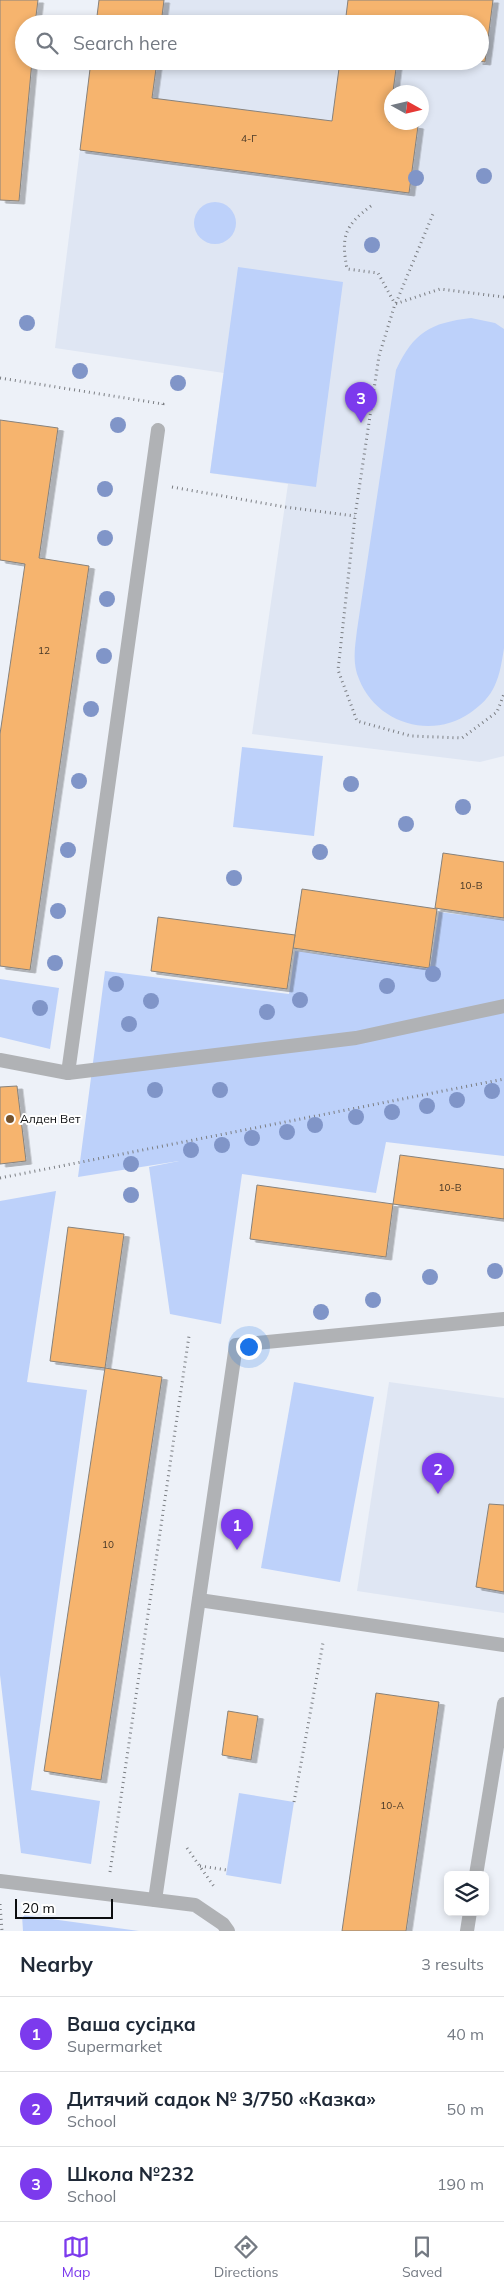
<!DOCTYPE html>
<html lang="en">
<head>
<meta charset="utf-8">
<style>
	body { margin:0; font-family:Mulish,sans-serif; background:#f2f2f3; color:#1f2937 }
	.controls { position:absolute; right:15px; bottom:15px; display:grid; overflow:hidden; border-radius:8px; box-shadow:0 2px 8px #0003 }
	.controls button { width:45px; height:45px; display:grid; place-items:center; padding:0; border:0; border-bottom:1px solid #e0e1e3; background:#fff; color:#1f2937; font:25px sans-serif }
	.compass { position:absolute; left:384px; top:85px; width:45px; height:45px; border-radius:50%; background:#fff; box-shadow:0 2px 8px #0003; rotate:98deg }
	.scale { position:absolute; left:15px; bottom:12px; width:98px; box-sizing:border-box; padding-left:5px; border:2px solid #0b0d0f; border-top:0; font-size:14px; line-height:18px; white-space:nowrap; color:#0b0d0f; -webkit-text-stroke:4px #fefefe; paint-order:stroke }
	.you { position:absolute; left:248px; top:1346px; width:18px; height:18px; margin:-12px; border:4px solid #fff; border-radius:50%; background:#1a73e8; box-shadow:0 0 0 8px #1a73e833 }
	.badge { display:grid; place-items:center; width:32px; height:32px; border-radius:50%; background:#7c3aed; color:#fff; font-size:16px; font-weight:700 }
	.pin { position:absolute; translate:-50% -41px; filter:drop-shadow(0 1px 2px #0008) }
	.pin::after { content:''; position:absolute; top:26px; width:18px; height:15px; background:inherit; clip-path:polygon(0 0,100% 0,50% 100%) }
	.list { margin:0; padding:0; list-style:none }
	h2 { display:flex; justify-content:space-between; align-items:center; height:65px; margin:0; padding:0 20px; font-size:21px }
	h2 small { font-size:16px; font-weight:400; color:#747a83 }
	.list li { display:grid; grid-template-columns:32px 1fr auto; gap:15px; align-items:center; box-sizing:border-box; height:75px; padding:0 20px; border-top:1px solid #e0e1e3 }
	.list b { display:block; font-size:19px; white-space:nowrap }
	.list p { margin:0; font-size:16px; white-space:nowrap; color:#747a83 }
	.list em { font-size:16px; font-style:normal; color:#747a83 }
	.icon { flex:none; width:28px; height:28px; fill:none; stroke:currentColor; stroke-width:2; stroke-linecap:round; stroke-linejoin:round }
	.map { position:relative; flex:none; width:504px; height:1931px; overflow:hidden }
	.search { position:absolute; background:#fff; box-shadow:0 2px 8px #0003; left:15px; right:15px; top:15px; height:55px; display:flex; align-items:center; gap:12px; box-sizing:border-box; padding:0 18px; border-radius:28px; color:#747a83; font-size:19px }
	.sheet { height:290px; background:#fff }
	nav { display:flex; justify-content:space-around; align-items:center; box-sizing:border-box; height:70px; border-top:1px solid #e0e1e3; background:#fff; font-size:14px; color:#747a83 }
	nav a { display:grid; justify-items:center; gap:2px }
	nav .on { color:#7c3aed }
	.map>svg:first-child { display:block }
	.built { fill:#dfe6f3; fill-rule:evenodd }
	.green { fill:#bdd1fa }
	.building { fill:#f6b46e; stroke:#87827c; filter:url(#shadow) }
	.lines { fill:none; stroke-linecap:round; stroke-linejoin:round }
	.path { stroke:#7b7e83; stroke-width:3; stroke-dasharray:1 4; stroke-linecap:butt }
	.lane { stroke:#b0b2b5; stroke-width:14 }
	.tree { fill:#8095c8 }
	.poi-dot { fill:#77532c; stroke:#fefefe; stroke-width:2 }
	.labels { text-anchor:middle; stroke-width:4; stroke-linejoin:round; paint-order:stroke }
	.number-label { font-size:10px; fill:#463727 }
	.poi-label { font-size:12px; fill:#0b0d0f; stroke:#fefefe; text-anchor:start }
</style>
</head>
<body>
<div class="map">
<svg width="504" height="1931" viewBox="0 0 504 1931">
	<defs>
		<filter id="shadow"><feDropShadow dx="5.5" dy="3" stdDeviation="0" flood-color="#0004"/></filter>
	</defs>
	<rect width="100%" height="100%" fill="#edf1f8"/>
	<!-- built -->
	<g class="built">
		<path d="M 99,0 L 504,0 L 504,756 L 480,762 L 252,734 L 288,484 L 210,473 L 224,373 L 55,348 L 91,61 L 480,61 L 480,24 L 96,24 ZM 392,92 L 422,92 L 422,122 L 392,122 Z"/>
		<polygon points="389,1382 504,1398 504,1613 357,1591"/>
	</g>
	<!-- green -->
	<g class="green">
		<circle cx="215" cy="223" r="21"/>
		<polygon points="238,267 343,282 316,487 210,473"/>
		<path d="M 471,318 L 495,323 L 504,329 L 504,648 C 502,661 500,674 495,685 C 490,697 480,706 470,713 C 431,740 376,723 359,679 C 352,663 355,647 357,630 L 396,370 C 414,332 430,323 471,318 Z"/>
		<polygon points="242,747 323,756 314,836 233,827"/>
		<polygon points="439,912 504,920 504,1156 386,1142 376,1193 242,1174 221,1324 170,1314 149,1167 179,1161 78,1177 105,971 289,994 295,951 430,969"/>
		<polygon points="0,979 59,988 50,1049 0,1037"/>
		<polygon points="56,1191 27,1382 87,1390 31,1790 100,1801 91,1864 21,1853 0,1675 0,1201"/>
		<polygon points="294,1382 374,1397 340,1582 261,1568"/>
		<polygon points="239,1793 294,1802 281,1884 226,1875"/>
		<polygon points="22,1915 139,1931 23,1931"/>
	</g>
	<!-- building -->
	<g class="building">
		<polygon points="0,0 38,0 35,24 24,24 24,61 32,61 19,201 0,200"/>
		<polygon points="99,0 164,0 161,24 96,24"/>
		<polygon points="348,0 493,0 485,62 477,61 480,61 480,24 345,24"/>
		<polygon points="91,61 157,61 152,98 332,121 340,61 397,61 389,122 418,126 409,193 80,150"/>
		<polygon points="0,420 58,428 39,558 89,566 30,970 0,966 0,734 25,564 0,560"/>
		<polygon points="443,853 504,862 504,918 435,908"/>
		<polygon points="302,889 437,909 429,968 293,948"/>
		<polygon points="158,917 295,935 287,989 151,971"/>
		<polygon points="17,1086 26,1161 0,1164 0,1087"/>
		<polygon points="400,1155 504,1169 504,1219 393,1204"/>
		<polygon points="257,1185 393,1204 386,1257 250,1239"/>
		<polygon points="68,1227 124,1234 105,1368 50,1361"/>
		<polygon points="105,1368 162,1377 101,1780 44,1771"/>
		<polygon points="489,1504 504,1505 504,1592 476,1587"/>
		<polygon points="376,1693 439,1702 418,1849 406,1931 342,1931"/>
		<polygon points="228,1711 258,1716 251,1760 222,1755"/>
	</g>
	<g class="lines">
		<!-- path -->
		<g class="path">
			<path d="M 371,206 C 344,226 341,237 347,269 L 378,273 L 395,304"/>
			<polyline points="504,297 440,289 395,304 379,356 355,516 338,670 357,721 411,736 462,738 497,712 504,694"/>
			<polyline points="396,303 433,214"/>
			<polyline points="0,378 163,404 162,408"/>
			<polyline points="172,487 285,507 355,516"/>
			<polyline points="0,1178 504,1079"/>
			<polyline points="294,1802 323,1643"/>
			<polyline points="187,1848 215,1888"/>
			<polyline points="200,1866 227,1870"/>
			<polyline points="110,1872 189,1336"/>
			<polyline points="0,1904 2,1931"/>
		</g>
		<!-- lane -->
		<g class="lane">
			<polyline points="0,1060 68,1073 356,1038 504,1006"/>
			<polyline points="68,1073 158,430"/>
			<polyline points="199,1600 504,1645"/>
			<polyline points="476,1875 504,1704"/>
			<polyline points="0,1881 195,1905 223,1924 228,1931"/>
			<polyline points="155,1900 236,1345 504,1319"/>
			<polyline points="467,1931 470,1912"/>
		</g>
	</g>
	<!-- trees -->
	<g class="tree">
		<circle cx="484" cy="176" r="8"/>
		<circle cx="416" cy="178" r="8"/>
		<circle cx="372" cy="245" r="8"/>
		<circle cx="27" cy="323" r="8"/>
		<circle cx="80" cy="371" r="8"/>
		<circle cx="178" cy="383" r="8"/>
		<circle cx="118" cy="425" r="8"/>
		<circle cx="105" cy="489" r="8"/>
		<circle cx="105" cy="538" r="8"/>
		<circle cx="107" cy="599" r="8"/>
		<circle cx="104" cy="656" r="8"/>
		<circle cx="91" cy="709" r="8"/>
		<circle cx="79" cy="781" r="8"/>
		<circle cx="351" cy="784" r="8"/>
		<circle cx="463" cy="807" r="8"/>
		<circle cx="406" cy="824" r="8"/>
		<circle cx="68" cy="850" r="8"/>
		<circle cx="320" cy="852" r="8"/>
		<circle cx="234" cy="878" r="8"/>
		<circle cx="58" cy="911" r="8"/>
		<circle cx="55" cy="963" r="8"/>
		<circle cx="433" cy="974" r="8"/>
		<circle cx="116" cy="984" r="8"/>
		<circle cx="387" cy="986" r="8"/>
		<circle cx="300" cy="1000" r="8"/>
		<circle cx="151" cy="1001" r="8"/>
		<circle cx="40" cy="1008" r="8"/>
		<circle cx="267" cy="1012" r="8"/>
		<circle cx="129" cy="1024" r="8"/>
		<circle cx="155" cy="1090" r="8"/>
		<circle cx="220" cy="1090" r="8"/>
		<circle cx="492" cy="1091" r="8"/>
		<circle cx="457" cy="1100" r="8"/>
		<circle cx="427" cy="1106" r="8"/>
		<circle cx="392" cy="1112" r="8"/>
		<circle cx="356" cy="1117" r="8"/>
		<circle cx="315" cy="1125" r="8"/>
		<circle cx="287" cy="1132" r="8"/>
		<circle cx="252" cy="1138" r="8"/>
		<circle cx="222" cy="1145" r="8"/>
		<circle cx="191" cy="1150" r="8"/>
		<circle cx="131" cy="1164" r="8"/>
		<circle cx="131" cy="1195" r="8"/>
		<circle cx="495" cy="1271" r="8"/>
		<circle cx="430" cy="1277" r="8"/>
		<circle cx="373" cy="1300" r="8"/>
		<circle cx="321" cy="1312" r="8"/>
	</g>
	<!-- markers -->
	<circle class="poi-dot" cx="10" cy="1119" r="5"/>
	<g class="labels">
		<!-- number labels -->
		<g class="number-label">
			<text x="249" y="142">4-Г</text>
			<text x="44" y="654">12</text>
			<text x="471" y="889">10-В</text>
			<text x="450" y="1191">10-В</text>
			<text x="108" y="1548">10</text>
			<text x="392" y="1809">10-А</text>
		</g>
		<!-- poi labels -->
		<g class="poi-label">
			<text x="20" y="1123">Алден Вет</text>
		</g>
	</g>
</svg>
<div class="controls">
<button><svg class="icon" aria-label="layers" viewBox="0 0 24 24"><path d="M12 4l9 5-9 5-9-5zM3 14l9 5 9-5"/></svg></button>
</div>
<svg class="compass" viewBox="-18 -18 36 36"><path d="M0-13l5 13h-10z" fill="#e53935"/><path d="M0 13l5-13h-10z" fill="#747a83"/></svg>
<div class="scale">20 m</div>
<div class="you"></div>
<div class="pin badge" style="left:237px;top:1550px">1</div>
<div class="pin badge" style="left:438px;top:1494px">2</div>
<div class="pin badge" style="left:361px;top:423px">3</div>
<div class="search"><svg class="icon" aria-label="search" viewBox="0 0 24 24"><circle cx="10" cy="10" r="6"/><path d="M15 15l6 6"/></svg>Search here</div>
</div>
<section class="sheet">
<h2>Nearby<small>3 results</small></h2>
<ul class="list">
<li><span class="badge">1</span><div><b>Ваша сусідка</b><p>Supermarket</p></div><em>40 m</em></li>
<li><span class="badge">2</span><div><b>Дитячий садок № 3/750 «Казка»</b><p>School</p></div><em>50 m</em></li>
<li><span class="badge">3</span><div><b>Школа №232</b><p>School</p></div><em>190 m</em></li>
</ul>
</section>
<nav>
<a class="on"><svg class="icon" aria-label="map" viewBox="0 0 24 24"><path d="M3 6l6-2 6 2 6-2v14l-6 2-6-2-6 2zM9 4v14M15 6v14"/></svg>Map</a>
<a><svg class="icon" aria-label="directions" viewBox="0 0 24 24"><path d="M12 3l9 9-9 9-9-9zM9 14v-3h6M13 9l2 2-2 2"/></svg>Directions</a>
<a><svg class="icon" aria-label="saved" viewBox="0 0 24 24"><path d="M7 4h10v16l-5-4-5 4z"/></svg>Saved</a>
</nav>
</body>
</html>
